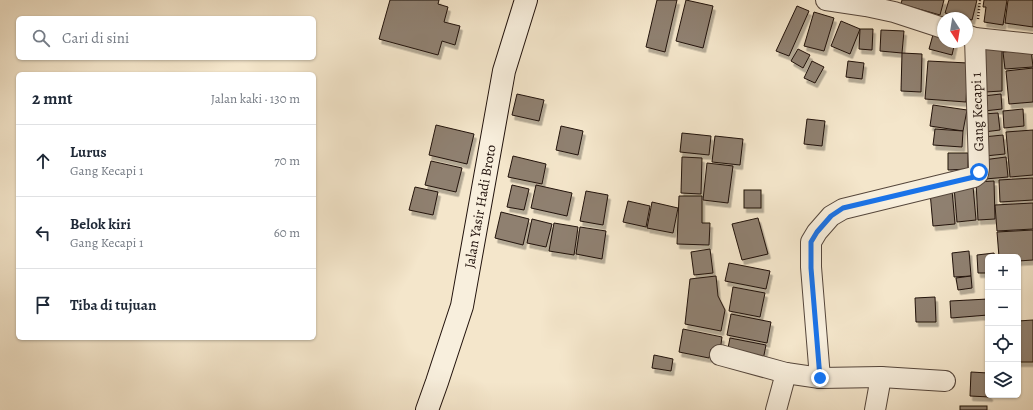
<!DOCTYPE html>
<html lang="id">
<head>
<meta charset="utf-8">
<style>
	body { margin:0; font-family:Alegreya,serif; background:#f6f6f7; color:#1f2937 }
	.controls { position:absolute; right:12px; bottom:12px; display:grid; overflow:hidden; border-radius:6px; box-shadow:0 1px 3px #0004 }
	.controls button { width:36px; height:36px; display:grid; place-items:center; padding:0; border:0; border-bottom:1px solid #e0e1e3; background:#fff; color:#1f2937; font:20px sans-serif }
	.compass { position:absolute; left:937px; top:12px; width:36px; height:36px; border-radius:50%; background:#fff; box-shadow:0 1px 3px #0004; rotate:168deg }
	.stop { position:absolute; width:12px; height:12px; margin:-9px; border:3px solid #1a73e8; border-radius:50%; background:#fff }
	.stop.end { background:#1a73e8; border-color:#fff; box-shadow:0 1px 4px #0008 }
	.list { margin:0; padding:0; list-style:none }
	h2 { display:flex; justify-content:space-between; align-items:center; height:52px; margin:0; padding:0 16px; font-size:17px }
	h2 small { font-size:13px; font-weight:400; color:#747a83 }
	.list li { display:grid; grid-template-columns:26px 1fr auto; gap:12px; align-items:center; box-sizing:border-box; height:72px; padding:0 16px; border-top:1px solid #e0e1e3 }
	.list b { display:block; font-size:15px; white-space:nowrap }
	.list p { margin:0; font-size:13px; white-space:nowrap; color:#747a83 }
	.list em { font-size:13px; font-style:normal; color:#747a83 }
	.icon { flex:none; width:22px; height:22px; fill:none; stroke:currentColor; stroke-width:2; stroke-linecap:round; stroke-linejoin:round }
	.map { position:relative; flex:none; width:1033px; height:410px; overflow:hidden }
	.search { position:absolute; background:#fff; box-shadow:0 1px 3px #0004; left:16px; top:16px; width:300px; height:44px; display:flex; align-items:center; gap:10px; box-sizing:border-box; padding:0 14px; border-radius:6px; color:#747a83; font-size:15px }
	.panel { position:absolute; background:#fff; box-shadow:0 1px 3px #0004; left:16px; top:72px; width:300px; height:268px; border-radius:6px }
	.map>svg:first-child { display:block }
	.building { fill:#8f806f; stroke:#21120c; filter:url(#shadow) }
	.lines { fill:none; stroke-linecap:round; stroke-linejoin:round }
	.street-casing { stroke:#56473c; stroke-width:22 }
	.secondary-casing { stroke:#21120c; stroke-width:24 }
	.path { stroke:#21120c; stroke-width:2.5; stroke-dasharray:1 2; stroke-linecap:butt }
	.street { stroke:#f8efdd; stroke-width:20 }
	.secondary { stroke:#f8efdd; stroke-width:22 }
	.route { stroke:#1a73e8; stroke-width:5 }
	.labels { text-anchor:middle; stroke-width:3; stroke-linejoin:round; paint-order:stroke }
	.street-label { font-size:14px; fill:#21120c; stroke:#f8efdd }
</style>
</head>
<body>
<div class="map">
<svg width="1033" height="410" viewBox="0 0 1033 410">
	<defs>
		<filter id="shadow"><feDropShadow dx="2.5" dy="4.5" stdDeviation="0" flood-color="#0004"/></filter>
	</defs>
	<rect width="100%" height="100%" fill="#f4e6cb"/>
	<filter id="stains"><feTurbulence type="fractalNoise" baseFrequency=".005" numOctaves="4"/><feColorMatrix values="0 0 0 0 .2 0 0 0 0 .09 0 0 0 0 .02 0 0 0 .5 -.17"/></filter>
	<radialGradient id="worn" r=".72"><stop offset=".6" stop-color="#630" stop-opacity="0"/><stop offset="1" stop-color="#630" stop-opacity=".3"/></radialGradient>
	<!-- building -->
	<g class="building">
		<polygon points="390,0 439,0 438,4 448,7 444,22 460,26 455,45 442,41 438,55 379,39"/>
		<polygon points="657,0 677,0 665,52 646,47"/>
		<polygon points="686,0 713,6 703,48 676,41"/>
		<polygon points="902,0 944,0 940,15 901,4"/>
		<polygon points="949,0 977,0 972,20 945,13"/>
		<polygon points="984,0 1007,0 1003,25 984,22 986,7 983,7"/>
		<polygon points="1008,0 1033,0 1033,27 1005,23"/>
		<polygon points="797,6 809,11 789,56 776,51"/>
		<polygon points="814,12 834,18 824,51 804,46"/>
		<polygon points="841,21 860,29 850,54 831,46"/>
		<polygon points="860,29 873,29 872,50 859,49"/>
		<polygon points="881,30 904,31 902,53 880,51"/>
		<polygon points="934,31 943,34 943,42 955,42 952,55 929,49"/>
		<polygon points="1002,47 1002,91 985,92 984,48"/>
		<polygon points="798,49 810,55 803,68 791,61"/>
		<polygon points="1031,49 1033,67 1005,69 1003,52"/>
		<polygon points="902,53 922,54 921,92 901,91"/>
		<polygon points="812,61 824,67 815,83 804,78"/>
		<polygon points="848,61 864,63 862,79 846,77"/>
		<polygon points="928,61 968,63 966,102 925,99"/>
		<polygon points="1033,68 1033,102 1009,104 1006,71"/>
		<polygon points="517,94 544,100 539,121 512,115"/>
		<polygon points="1001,94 1002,109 984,111 983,96"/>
		<polygon points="933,105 967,110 963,131 930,126"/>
		<polygon points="1023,109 1024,126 1004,128 1003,111"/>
		<polygon points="998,113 1000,130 984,132 983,114"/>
		<polygon points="807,119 825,121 822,146 804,144"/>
		<polygon points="436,125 474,134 467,164 429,155"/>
		<polygon points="561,126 583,131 578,155 556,150"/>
		<polygon points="935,129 963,131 962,147 933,145"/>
		<polygon points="1033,130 1033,175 1010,177 1006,132"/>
		<polygon points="682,133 711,136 709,155 680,152"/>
		<polygon points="1003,135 1005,154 985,156 983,137"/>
		<polygon points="715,136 743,139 740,165 712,162"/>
		<polygon points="948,153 968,153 968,169 948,170"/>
		<polygon points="513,156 546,164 542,184 508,177"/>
		<polygon points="682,157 702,158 701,194 681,193"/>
		<polygon points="1006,157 1008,177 985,179 983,160"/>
		<polygon points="431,161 462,168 456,192 425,185"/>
		<polygon points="707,163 733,166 728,203 703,200"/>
		<polygon points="1033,178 1033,200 1000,202 999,180"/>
		<polygon points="994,181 995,219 978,220 976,182"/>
		<polygon points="512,185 529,189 524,210 507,207"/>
		<polygon points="536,185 572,193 567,216 531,208"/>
		<polygon points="973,186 976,220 957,222 954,187"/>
		<polygon points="415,187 438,192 433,215 409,210"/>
		<rect x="744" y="190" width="17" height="18"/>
		<polygon points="952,190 955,224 933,226 930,192"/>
		<polygon points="586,191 608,195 603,225 580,221"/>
		<polygon points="679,196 702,196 702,223 710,223 709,245 677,244"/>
		<polygon points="628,201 650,206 646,227 623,222"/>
		<polygon points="652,202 678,208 673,233 647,228"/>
		<polygon points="1033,203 1033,229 997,231 995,205"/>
		<polygon points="501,212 529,219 523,245 495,238"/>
		<polygon points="758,218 768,254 742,260 732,224"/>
		<polygon points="532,219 552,224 546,247 527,243"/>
		<polygon points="554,223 578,227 574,255 549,251"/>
		<polygon points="580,227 606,231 602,259 576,254"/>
		<polygon points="1033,230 1033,260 1018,261 1018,257 999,257 997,232"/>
		<polygon points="710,249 713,273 694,275 691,252"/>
		<polygon points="969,251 971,276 954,277 952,253"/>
		<polygon points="994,253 995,257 988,257 988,273 978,273 977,255"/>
		<polygon points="729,263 770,271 766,289 725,281"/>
		<polygon points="716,276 718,296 725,310 721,331 685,324 690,279"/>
		<polygon points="971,276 972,288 958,290 956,278"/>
		<polygon points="733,287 765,293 760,317 729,311"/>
		<polygon points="935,297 936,322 916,322 915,298"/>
		<polygon points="988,299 988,315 951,318 950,301"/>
		<polygon points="731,314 771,322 767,343 727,335"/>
		<polygon points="1033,320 1033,362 1018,362 1018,321"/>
		<polygon points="683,329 722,337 720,351 711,349 709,358 679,352"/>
		<polygon points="730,338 766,345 763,360 727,353"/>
		<polygon points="654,355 673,359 671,371 652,368"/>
		<polygon points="971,372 988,373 988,395 990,395 990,397 970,396"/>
		<rect x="960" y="406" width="27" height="4"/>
	</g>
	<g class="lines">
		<!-- street casing -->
		<g class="street-casing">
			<g id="street">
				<polyline points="826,0 866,6 894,12 943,28"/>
				<polyline points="967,35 975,38 1033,44"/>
				<polyline points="720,355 786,373 820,378 881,377 875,410"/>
				<polyline points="881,377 945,381"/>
				<polyline points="820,378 811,267 811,242 817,232 831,216 843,209 974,177 978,174 979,168 975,38"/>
				<polyline points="776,410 786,373"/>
			</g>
		</g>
		<!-- secondary casing -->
		<g class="secondary-casing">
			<g id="secondary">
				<path id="s1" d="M 427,410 L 437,382 L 462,306 L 504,71 L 526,0"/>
			</g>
		</g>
		<!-- path -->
		<polyline class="path" points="978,19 980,0"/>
		<!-- street -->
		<use href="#street" class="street"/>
		<!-- secondary -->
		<use href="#secondary" class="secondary"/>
	</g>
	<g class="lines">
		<!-- route -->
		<polyline class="route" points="820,378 811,268 811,242 817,232 831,216 843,208 974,177 977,175 979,172"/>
	</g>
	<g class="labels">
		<!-- street labels -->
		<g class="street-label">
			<text transform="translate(977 112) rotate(-92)" y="5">Gang Kecapi 1</text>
			<text dy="5" stroke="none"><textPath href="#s1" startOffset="211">Jalan Yasir Hadi Broto</textPath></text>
		</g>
	</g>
	<rect width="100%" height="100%" filter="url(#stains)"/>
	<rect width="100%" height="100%" fill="url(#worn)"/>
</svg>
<div class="controls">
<button>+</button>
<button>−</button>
<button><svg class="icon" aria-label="locate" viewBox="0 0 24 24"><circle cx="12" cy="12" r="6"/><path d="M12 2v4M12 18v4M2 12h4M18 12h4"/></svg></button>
<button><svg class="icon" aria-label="layers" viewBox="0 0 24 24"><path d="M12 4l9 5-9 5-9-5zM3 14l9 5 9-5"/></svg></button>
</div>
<svg class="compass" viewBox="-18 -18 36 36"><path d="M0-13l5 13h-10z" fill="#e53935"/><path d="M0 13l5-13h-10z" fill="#747a83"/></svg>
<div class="stop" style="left:979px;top:172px"></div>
<div class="stop end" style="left:820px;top:378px"></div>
<div class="search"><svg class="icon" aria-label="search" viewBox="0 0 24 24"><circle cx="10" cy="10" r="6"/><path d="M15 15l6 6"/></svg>Cari di sini</div>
<section class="panel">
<h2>2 mnt<small>Jalan kaki · 130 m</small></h2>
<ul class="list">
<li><svg class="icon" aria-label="ahead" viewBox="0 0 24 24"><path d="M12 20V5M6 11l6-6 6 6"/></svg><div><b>Lurus</b><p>Gang Kecapi 1</p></div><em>70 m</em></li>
<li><svg class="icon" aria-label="left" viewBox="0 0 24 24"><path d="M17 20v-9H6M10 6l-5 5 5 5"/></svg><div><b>Belok kiri</b><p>Gang Kecapi 1</p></div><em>60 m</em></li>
<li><svg class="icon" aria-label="arrive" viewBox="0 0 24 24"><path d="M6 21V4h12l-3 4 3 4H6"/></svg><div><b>Tiba di tujuan</b></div></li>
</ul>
</section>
</div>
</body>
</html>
